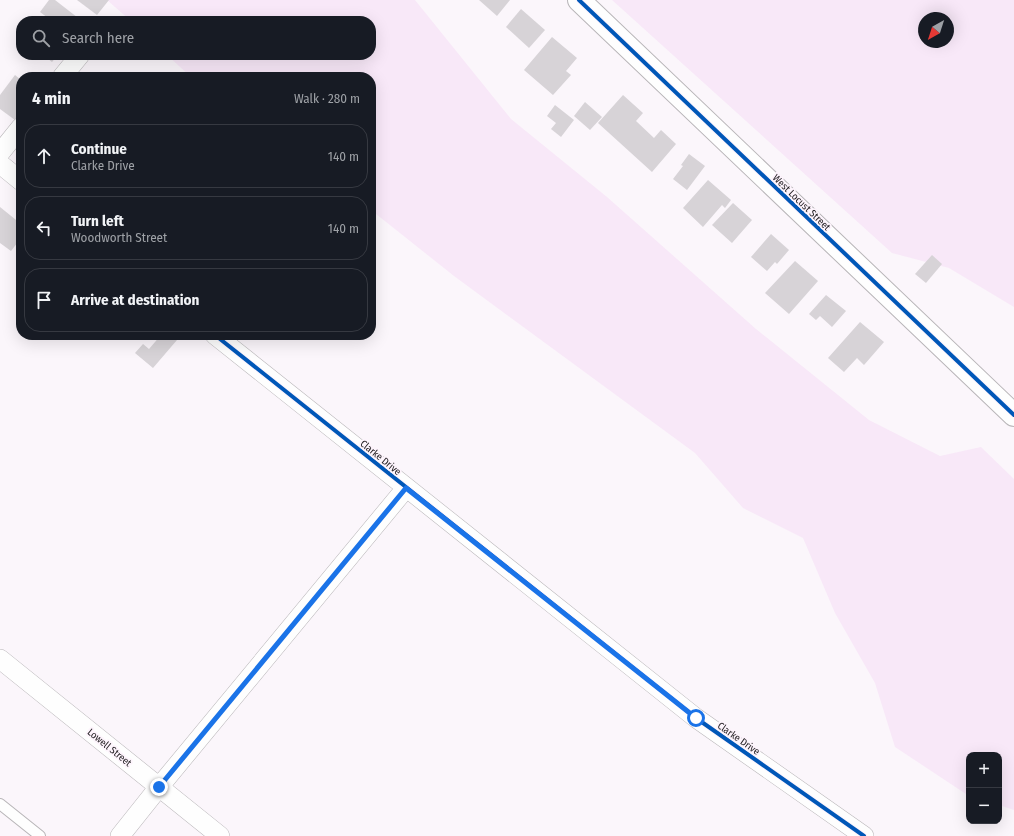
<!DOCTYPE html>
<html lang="en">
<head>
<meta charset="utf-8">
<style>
	body { margin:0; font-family:"Fira Sans Condensed",sans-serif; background:#20242c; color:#f1f3f6 }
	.controls { position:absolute; right:12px; bottom:12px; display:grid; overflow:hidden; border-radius:8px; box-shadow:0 4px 16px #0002 }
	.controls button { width:36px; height:36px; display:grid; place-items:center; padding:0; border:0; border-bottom:1px solid #363941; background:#171b24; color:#f1f3f6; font:20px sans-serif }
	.compass { position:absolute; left:918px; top:12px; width:36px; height:36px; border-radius:50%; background:#171b24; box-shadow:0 4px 16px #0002; rotate:219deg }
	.stop { position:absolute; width:12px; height:12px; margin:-9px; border:3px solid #1a73e8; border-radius:50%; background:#fff }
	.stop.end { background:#1a73e8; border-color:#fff; box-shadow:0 1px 4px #0008 }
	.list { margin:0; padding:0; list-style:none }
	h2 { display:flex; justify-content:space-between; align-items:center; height:52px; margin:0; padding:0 16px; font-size:17px }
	h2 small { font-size:13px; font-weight:400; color:#9ea1a6 }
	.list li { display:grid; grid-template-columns:26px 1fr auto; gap:12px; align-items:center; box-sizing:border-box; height:64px; margin:0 8px 8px; padding:0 8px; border:1px solid #363941; border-radius:16px }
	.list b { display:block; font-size:15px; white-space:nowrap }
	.list p { margin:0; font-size:13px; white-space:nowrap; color:#9ea1a6 }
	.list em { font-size:13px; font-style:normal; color:#9ea1a6 }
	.icon { flex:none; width:22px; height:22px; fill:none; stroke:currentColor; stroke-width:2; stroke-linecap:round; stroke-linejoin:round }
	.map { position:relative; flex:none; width:1014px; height:836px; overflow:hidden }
	.search { position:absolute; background:#171b24; box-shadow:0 4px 16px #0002; left:16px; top:16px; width:360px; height:44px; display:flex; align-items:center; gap:10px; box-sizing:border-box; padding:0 14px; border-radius:16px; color:#9ea1a6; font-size:15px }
	.panel { position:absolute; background:#171b24; box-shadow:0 4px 16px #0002; left:16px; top:72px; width:360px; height:268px; border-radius:16px }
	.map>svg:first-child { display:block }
	.green { fill:#f8e8f8; fill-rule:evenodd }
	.building { fill:#d7d3d7 }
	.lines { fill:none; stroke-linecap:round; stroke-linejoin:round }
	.service-casing { stroke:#b8b5b8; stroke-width:12 }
	.minor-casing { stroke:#b8b5b8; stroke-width:20 }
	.tertiary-casing { stroke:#b8b5b8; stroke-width:24 }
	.service { stroke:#fefefe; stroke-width:10 }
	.minor { stroke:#fefefe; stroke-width:19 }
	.tertiary { stroke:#fefefe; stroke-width:22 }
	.cycleway-casing { stroke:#fdf4fc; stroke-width:6 }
	.cycleway { stroke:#0057b8; stroke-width:4 }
	.route { stroke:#1a73e8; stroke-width:5 }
	.labels { text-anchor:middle; stroke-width:3.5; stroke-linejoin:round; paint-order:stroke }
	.street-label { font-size:10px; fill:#1c191c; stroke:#fdf4fc }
</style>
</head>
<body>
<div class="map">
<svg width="1014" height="836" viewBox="0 0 1014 836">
	<rect width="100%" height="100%" fill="#fbf6fb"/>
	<!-- green -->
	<g class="green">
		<polygon points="107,0 415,0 511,119 607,197 756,329 869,420 940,456 981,447 1014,479 1014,810 999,805 999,755 969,755 969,796 895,747 875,683 835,613 803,538 743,508 695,453 454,276 371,210 371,77 191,77 167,55 371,55 371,21 131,21"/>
		<path d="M 612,0 L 1014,0 L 1014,307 L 949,268 L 892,253 ZM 924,18 L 948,18 L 948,42 L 924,42 Z"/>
	</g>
	<!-- building -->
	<g class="building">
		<polygon points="49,0 55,0 82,21 52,21 40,12"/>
		<polygon points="77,0 109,0 97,15"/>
		<polygon points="479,0 510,0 497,16"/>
		<polygon points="521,9 545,30 529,48 506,27"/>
		<polygon points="552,37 577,58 566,71 571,75 553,95 524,70"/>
		<polygon points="43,55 58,55 52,62"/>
		<polygon points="15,75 21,80 21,112 15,120 0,109 0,95"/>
		<polygon points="623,95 643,113 636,121 654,138 661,130 676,144 652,172 598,123"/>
		<polygon points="585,102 602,117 590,130 574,116"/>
		<polygon points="555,105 574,120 561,137 551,129 556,123 547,116"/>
		<polygon points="689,154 705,166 687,190 673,179 683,166 681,165"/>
		<polygon points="708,180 731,200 725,208 722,205 703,227 683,208"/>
		<polygon points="733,203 752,220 732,243 712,225"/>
		<polygon points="0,207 21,224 21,238 11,251 0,243"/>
		<polygon points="771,234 789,250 777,264 775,262 767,271 751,257"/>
		<polygon points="932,255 942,264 926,283 915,274"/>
		<polygon points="795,261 818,281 789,314 765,293"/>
		<polygon points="826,295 846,311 832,327 820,316 816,320 809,314"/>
		<polygon points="860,322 884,342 864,365 857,358 844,372 828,358"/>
		<polygon points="161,335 170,335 177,340 153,368 135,353 143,344 149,349"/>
	</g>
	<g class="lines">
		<!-- service casing -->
		<g class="service-casing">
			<polyline id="service" points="0,804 40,836"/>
		</g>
		<!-- minor casing -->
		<g class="minor-casing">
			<g id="minor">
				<polyline points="62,77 80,55"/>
				<polyline points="0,153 21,127"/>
				<polyline points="0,164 21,181"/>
				<polyline points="215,335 696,718 864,836"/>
				<polyline points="0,659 220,836"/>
				<polyline points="120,836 159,787 406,488"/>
			</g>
		</g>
		<!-- tertiary casing -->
		<g class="tertiary-casing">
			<polyline id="tertiary" points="579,0 1014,415"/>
		</g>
		<!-- service -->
		<use href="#service" class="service"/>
		<!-- minor -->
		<use href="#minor" class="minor"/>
		<!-- tertiary -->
		<use href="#tertiary" class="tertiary"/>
		<!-- cycleway casing -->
		<g class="cycleway-casing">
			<g id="cycleway">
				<polyline points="579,0 1014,415"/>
				<polyline points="215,335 696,718 864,836"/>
			</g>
		</g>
		<!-- cycleway -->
		<use href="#cycleway" class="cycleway"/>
	</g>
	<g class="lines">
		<!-- route -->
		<polyline class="route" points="159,787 406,488 696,718"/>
	</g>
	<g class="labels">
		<!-- street labels -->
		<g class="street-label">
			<text transform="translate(802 202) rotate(44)" y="4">West Locust Street</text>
			<text transform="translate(381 457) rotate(39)" y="4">Clarke Drive</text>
			<text transform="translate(739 738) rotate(35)" y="4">Clarke Drive</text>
			<text transform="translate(110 747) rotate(39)" y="4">Lowell Street</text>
		</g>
	</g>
</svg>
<div class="controls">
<button>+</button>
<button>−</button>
</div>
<svg class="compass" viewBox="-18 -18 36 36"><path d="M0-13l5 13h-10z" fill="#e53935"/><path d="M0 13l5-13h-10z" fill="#9ea1a6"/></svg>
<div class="stop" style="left:696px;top:718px"></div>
<div class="stop end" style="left:159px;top:787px"></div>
<div class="search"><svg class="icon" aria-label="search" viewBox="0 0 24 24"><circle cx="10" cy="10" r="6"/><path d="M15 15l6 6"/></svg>Search here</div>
<section class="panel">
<h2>4 min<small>Walk · 280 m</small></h2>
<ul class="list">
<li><svg class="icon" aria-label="ahead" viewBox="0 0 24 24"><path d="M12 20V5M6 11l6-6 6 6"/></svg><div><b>Continue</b><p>Clarke Drive</p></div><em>140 m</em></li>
<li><svg class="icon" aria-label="left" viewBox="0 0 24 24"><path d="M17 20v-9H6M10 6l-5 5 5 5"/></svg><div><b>Turn left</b><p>Woodworth Street</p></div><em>140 m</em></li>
<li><svg class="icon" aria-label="arrive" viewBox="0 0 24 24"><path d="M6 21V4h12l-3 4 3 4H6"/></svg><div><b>Arrive at destination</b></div></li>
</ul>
</section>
</div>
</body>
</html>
